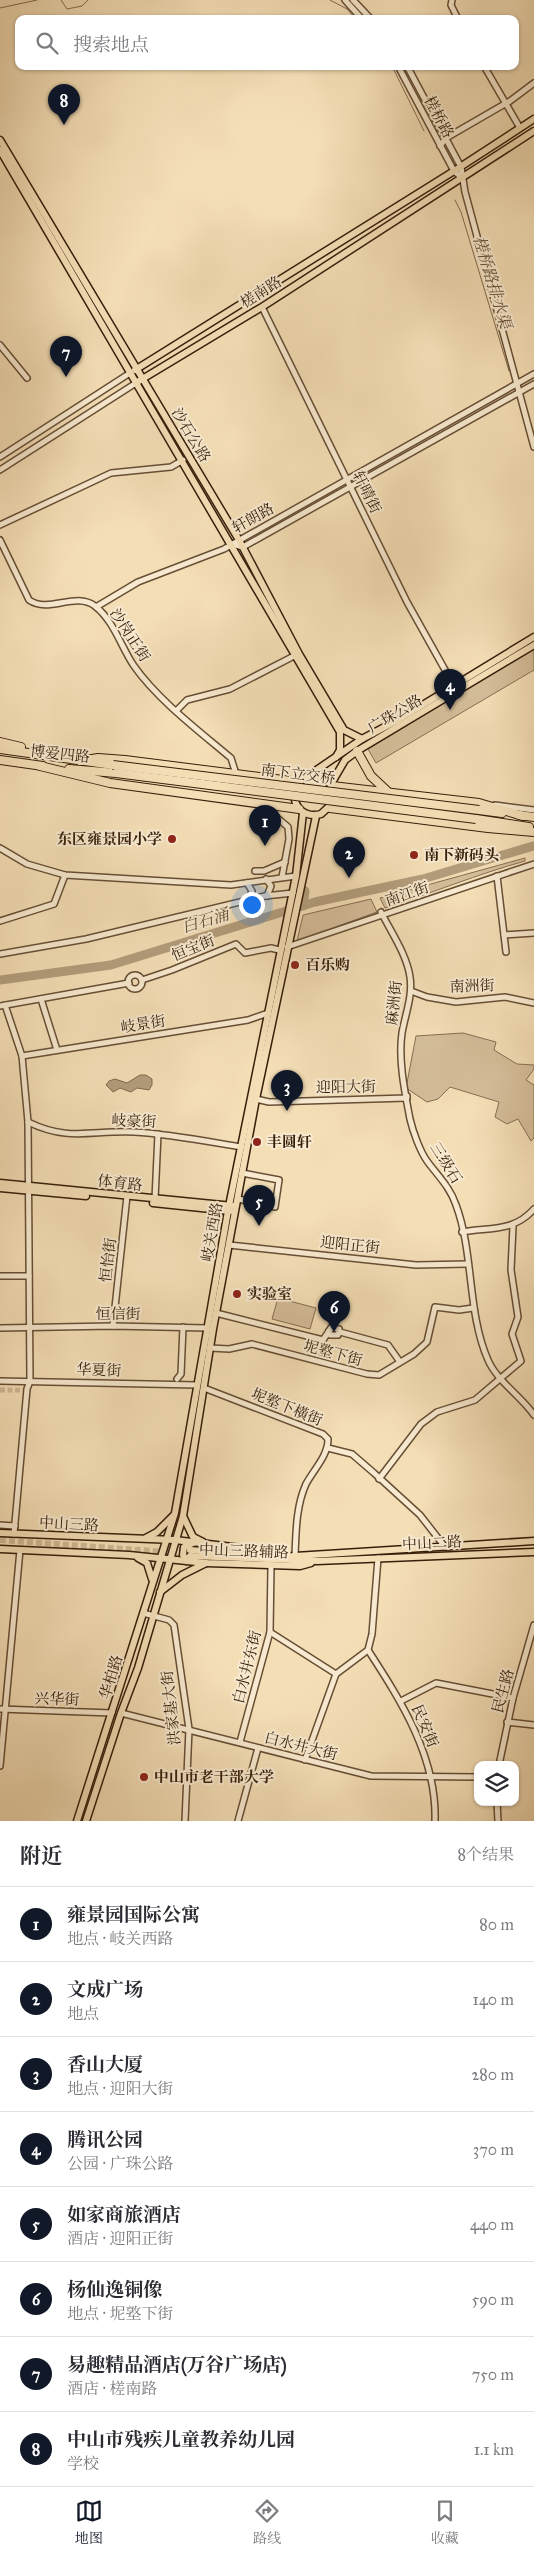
<!DOCTYPE html>
<html lang="zh">
<head>
<meta charset="utf-8">
<style>
	body { margin:0; font-family:"IM FELL Great Primer","Noto Serif SC",serif; background:#f2f2f3; color:#2b2b33 }
	.controls { position:absolute; right:15px; bottom:15px; display:grid; overflow:hidden; border-radius:10px; box-shadow:0 1px 4px #0004 }
	.controls button { width:45px; height:45px; display:grid; place-items:center; padding:0; border:0; border-bottom:1px solid #e1e1e2; background:#fff; color:#2b2b33; font:25px sans-serif }
	.you { position:absolute; left:251px; top:904px; width:18px; height:18px; margin:-12px; border:4px solid #fff; border-radius:50%; background:#1a73e8; box-shadow:0 0 0 8px #1a73e833 }
	.badge { display:grid; place-items:center; width:32px; height:32px; border-radius:50%; background:#111827; color:#fff; font-size:16px; font-weight:700 }
	.pin { position:absolute; translate:-50% -41px; filter:drop-shadow(0 1px 2px #0008) }
	.pin::after { content:''; position:absolute; top:26px; width:18px; height:15px; background:inherit; clip-path:polygon(0 0,100% 0,50% 100%) }
	.list { margin:0; padding:0; list-style:none }
	h2 { display:flex; justify-content:space-between; align-items:center; height:65px; margin:0; padding:0 20px; font-size:21px }
	h2 small { font-size:16px; font-weight:400; color:#7c7c81 }
	.list li { display:grid; grid-template-columns:32px 1fr auto; gap:15px; align-items:center; box-sizing:border-box; height:75px; padding:0 20px; border-top:1px solid #e1e1e2 }
	.list b { display:block; font-size:19px; white-space:nowrap }
	.list p { margin:0; font-size:16px; white-space:nowrap; color:#7c7c81 }
	.list em { font-size:16px; font-style:normal; color:#7c7c81 }
	.icon { flex:none; width:28px; height:28px; fill:none; stroke:currentColor; stroke-width:2; stroke-linecap:round; stroke-linejoin:round }
	.map { position:relative; flex:none; width:534px; height:1821px; overflow:hidden }
	.search { position:absolute; background:#fff; box-shadow:0 1px 4px #0004; left:15px; right:15px; top:15px; height:55px; display:flex; align-items:center; gap:12px; box-sizing:border-box; padding:0 18px; border-radius:10px; color:#7c7c81; font-size:19px }
	.sheet { height:665px; background:#fff }
	nav { display:flex; justify-content:space-around; align-items:center; box-sizing:border-box; height:70px; border-top:1px solid #e1e1e2; background:#fff; font-size:14px; color:#7c7c81 }
	nav a { display:grid; justify-items:center; gap:2px }
	nav .on { color:#111827 }
	.map>svg:first-child { display:block }
	.green { fill:#d4bd99; stroke:#856e52 }
	.water { fill:#b39d7c; stroke:#816a4e }
	.lines { fill:none; stroke-linecap:round; stroke-linejoin:round }
	.stream { stroke:#816a4e; stroke-width:1 }
	.river { stroke:#b39d7c; stroke-width:9 }
	.minor-tunnel { stroke:#ceb894; stroke-width:5; stroke-dasharray:5 2.5; stroke-linecap:butt }
	.major-tunnel { stroke:#ceb894; stroke-width:6; stroke-dasharray:6 3; stroke-linecap:butt }
	.minor-casing { stroke:#664e35; stroke-width:8 }
	.major-casing { stroke:#361e0a; stroke-width:9 }
	.highway-casing { stroke:#361e0a; stroke-width:10 }
	.minor { stroke:#f8ead0; stroke-width:5 }
	.major { stroke:#f4deb6; stroke-width:6 }
	.highway { stroke:#f4deb6; stroke-width:8 }
	.highway-bridge-casing { stroke:#361e0a; stroke-width:10; stroke-linecap:butt }
	.highway-bridge { stroke:#f4deb6; stroke-width:8 }
	.poi-dot { fill:#8f2418; stroke:#f8ead0; stroke-width:2 }
	.labels { text-anchor:middle; stroke-width:4; stroke-linejoin:round; paint-order:stroke }
	.street-label { font-size:15px; fill:#361e0a; stroke:#f8ead0 }
	.poi-label { font-size:15px; font-weight:bold; fill:#361e0a; stroke:#f8ead0; text-anchor:start }
	.water-label { font-size:16px; font-style:italic; fill:#624a32; stroke:#f8ead0 }
</style>
</head>
<body>
<div class="map">
<svg width="534" height="1821" viewBox="0 0 534 1821">
	<rect width="100%" height="100%" fill="#f4deb6"/>
	<filter id="stains"><feTurbulence type="fractalNoise" baseFrequency=".004" numOctaves="4"/><feColorMatrix values="0 0 0 0 .2 0 0 0 0 .09 0 0 0 0 .02 0 0 0 .5 -.17"/></filter>
	<radialGradient id="worn" r=".72"><stop offset=".6" stop-color="#630" stop-opacity="0"/><stop offset="1" stop-color="#630" stop-opacity=".3"/></radialGradient>
	<!-- green -->
	<g class="green">
		<polygon points="534,648 534,670 376,763 368,749"/>
		<path d="M 525,858 L 525,861 C 478,874 432,893 385,908 L 380,898 Z"/>
		<polygon points="371,899 377,912 297,941 303,915"/>
		<polygon points="463,1033 496,1042 494,1050 517,1064 534,1065 534,1069 526,1080 534,1085 534,1138 531,1141 518,1119 507,1124 495,1117 499,1102 450,1087 438,1099 427,1102 406,1088 416,1036"/>
		<polygon points="278,1298 316,1308 310,1329 272,1319"/>
	</g>
	<!-- water -->
	<polygon class="water" points="140,1075 146,1075 152,1079 152,1085 149,1090 137,1088 131,1092 120,1088 113,1092 106,1085 109,1081 115,1079 127,1083"/>
	<g class="lines">
		<!-- stream -->
		<g class="stream">
			<polyline points="61,0 67,9 82,6 88,0"/>
			<polyline points="330,0 347,9 356,19"/>
			<polyline points="0,8 37,0"/>
			<polyline points="392,66 424,131"/>
			<polyline points="455,200 461,212 509,371"/>
		</g>
		<!-- river -->
		<g class="river">
			<polyline points="303,906 305,891"/>
			<polyline points="0,980 111,965 315,902 423,879 533,846"/>
		</g>
		<!-- minor-tunnel -->
		<polyline class="minor-tunnel" points="0,1390 23,1390"/>
		<!-- major-tunnel -->
		<polyline class="major-tunnel" points="0,1540 167,1552 189,1550"/>
		<!-- minor casing -->
		<g class="minor-casing">
			<g id="minor">
				<polyline points="345,0 362,19"/>
				<polyline points="353,0 371,19"/>
				<polyline points="452,0 451,5 458,19"/>
				<polyline points="398,66 454,171 461,177"/>
				<polyline points="407,66 461,167 465,192 534,447"/>
				<polyline points="484,66 520,128"/>
				<polyline points="440,146 446,138 510,101 534,83"/>
				<polyline points="262,307 407,602 454,686"/>
				<polyline points="0,345 27,378"/>
				<polyline points="0,457 130,373"/>
				<polyline points="0,470 136,383"/>
				<polyline points="0,525 111,473 171,467 183,460"/>
				<path d="M 0,540 L 29,600 C 49,614 75,591 95,606 C 114,621 121,647 134,666 C 158,700 199,731 231,758 L 236,774"/>
				<polyline points="232,544 243,547 534,384"/>
				<polyline points="96,607 138,582 224,549 534,374"/>
				<polyline points="177,710 187,700 230,689 294,656"/>
				<polyline points="495,805 534,810"/>
				<polyline points="275,816 288,827 289,839 282,877"/>
				<polyline points="0,848 27,864 65,875 231,885 296,876"/>
				<polyline points="255,871 264,871 285,862"/>
				<polyline points="497,876 506,952"/>
				<polyline points="266,879 271,886 267,896"/>
				<polyline points="247,883 252,891 248,900"/>
				<path d="M 381,912 C 391,932 407,955 410,977 C 413,996 405,1015 402,1033 C 398,1060 405,1093 410,1119 C 413,1132 420,1151 427,1161 C 438,1176 450,1187 456,1205 C 474,1253 467,1312 488,1360 C 497,1381 521,1396 534,1415"/>
				<polyline points="0,921 54,904 65,875"/>
				<polyline points="504,935 534,933"/>
				<polyline points="287,947 534,864"/>
				<polyline points="0,954 86,939 265,896 293,893"/>
				<circle cx="135" cy="982" r="7"/>
				<polyline points="142,980 172,970 236,944 245,953 271,948 279,950"/>
				<polyline points="411,991 427,997 456,1002 505,997 534,1003"/>
				<polyline points="41,999 57,1050"/>
				<polyline points="5,1005 22,1056 28,1122 30,1381 27,1389 14,1534"/>
				<polyline points="0,1006 129,983"/>
				<polyline points="22,1056 248,1020 268,1013"/>
				<polyline points="256,1099 269,1102 407,1098 407,1096"/>
				<path d="M 28,1122 C 69,1142 92,1130 134,1132 C 169,1134 205,1141 241,1147"/>
				<polyline points="155,1199 158,1134"/>
				<polyline points="238,1199 275,1207 279,1180 242,1173"/>
				<path d="M 462,1232 C 490,1227 514,1232 534,1209"/>
				<polyline points="229,1245 416,1265 468,1264"/>
				<polyline points="0,1276 29,1276"/>
				<polyline points="216,1313 323,1340 337,1319"/>
				<polyline points="113,1326 127,1196"/>
				<polyline points="0,1328 113,1326 207,1328"/>
				<polyline points="329,1331 330,1335 338,1335 339,1329 331,1328"/>
				<polyline points="340,1332 388,1345 400,1362"/>
				<polyline points="210,1348 229,1349 252,1344 367,1374 379,1375 414,1354 427,1342 435,1307 459,1310 473,1308"/>
				<polyline points="177,1379 181,1374 183,1327"/>
				<polyline points="0,1381 197,1385"/>
				<path d="M 204,1388 L 323,1434 L 328,1439 C 328,1456 314,1469 306,1484 C 296,1506 296,1532 295,1556"/>
				<polyline points="328,1448 352,1454 374,1473 420,1515 445,1547"/>
				<polyline points="379,1479 421,1424 437,1412 475,1400 521,1361 512,1334 518,1317 511,1270 513,1226"/>
				<polyline points="0,1525 15,1526"/>
				<polyline points="143,1613 169,1620 174,1625 189,1729 185,1821"/>
				<polyline points="270,1632 336,1674"/>
				<path d="M 368,1650 C 401,1701 437,1757 435,1821"/>
				<polyline points="401,1701 436,1683 513,1698"/>
				<polyline points="0,1709 112,1713"/>
				<polyline points="121,1713 371,1776 478,1777"/>
				<polyline points="507,1722 534,1725"/>
				<polyline points="240,1742 270,1632 271,1566"/>
				<polyline points="305,1760 336,1674 368,1650 372,1634 378,1558"/>
				<polyline points="499,1765 513,1698 534,1625"/>
				<polyline points="0,1766 20,1550"/>
				<polyline points="497,1802 498,1821"/>
				<polyline points="238,1821 258,1748"/>
			</g>
		</g>
		<!-- major casing -->
		<g class="major-casing">
			<g id="major">
				<polyline points="0,140 239,540 299,654 344,730 362,739"/>
				<polyline points="0,150 340,732 340,750 336,757"/>
				<polyline points="135,370 454,171 534,119"/>
				<polyline points="139,381 262,307 534,131"/>
				<path d="M 309,776 C 326,774 337,786 333,803 L 321,814 C 305,818 294,809 294,792 L 299,782 L 362,739 L 398,720 L 534,637"/>
				<polyline points="331,784 345,760 357,751 534,645"/>
				<polyline points="0,1183 233,1206"/>
				<polyline points="0,1188 86,1196"/>
				<polyline points="153,1203 230,1211"/>
				<polyline points="183,1516 193,1537 203,1542"/>
				<polyline points="0,1533 175,1540 267,1551 275,1554"/>
				<polyline points="146,1538 157,1532 173,1516"/>
				<polyline points="0,1549 129,1555 206,1563 300,1566 311,1563"/>
				<polyline points="190,1550 279,1557 534,1541"/>
				<polyline points="190,1556 317,1561 534,1552"/>
				<polyline points="138,1558 147,1563 152,1579"/>
				<polyline points="187,1561 183,1555 184,1547 193,1543"/>
				<polyline points="160,1592 182,1575 206,1563"/>
				<polyline points="77,1821 175,1513 228,1211 296,876 303,813"/>
				<polyline points="86,1821 121,1713 138,1668 183,1516 213,1329 256,1099 316,816"/>
			</g>
		</g>
		<!-- highway casing -->
		<g class="highway-casing">
			<g id="highway">
				<polyline points="0,742 21,747"/>
				<polyline points="0,749 113,765"/>
				<polyline points="357,751 371,776 387,791"/>
				<polyline points="0,760 43,766"/>
				<polyline points="80,761 98,758 125,760 299,782"/>
				<polyline points="40,766 110,783 299,809"/>
				<polyline points="69,769 116,773"/>
				<polyline points="332,786 479,803 523,816"/>
				<polyline points="330,808 488,828 534,832"/>
				<polyline points="479,810 502,813"/>
				<polyline points="519,815 534,817"/>
				<polyline points="476,819 529,827"/>
			</g>
		</g>
		<!-- minor -->
		<use href="#minor" class="minor"/>
		<!-- major -->
		<use href="#major" class="major"/>
		<!-- highway -->
		<use href="#highway" class="highway"/>
		<!-- highway-bridge casing -->
		<g class="highway-bridge-casing">
			<g id="highway-bridge">
				<polyline points="113,765 479,810"/>
				<polyline points="116,773 476,819"/>
			</g>
		</g>
		<!-- highway-bridge -->
		<use href="#highway-bridge" class="highway-bridge"/>
	</g>
	<!-- markers -->
	<g class="poi-dot">
		<circle cx="172" cy="839" r="5"/>
		<circle cx="414" cy="855" r="5"/>
		<circle cx="295" cy="965" r="5"/>
		<circle cx="257" cy="1142" r="5"/>
		<circle cx="237" cy="1294" r="5"/>
		<circle cx="144" cy="1777" r="5"/>
	</g>
	<g class="labels">
		<!-- street labels -->
		<g class="street-label">
			<text transform="translate(439 117) rotate(62)" y="5">槎桥路</text>
			<text transform="translate(261 292) rotate(-32)" y="5">槎南路</text>
			<text transform="translate(191 435) rotate(59)" y="5">沙石公路</text>
			<text transform="translate(367 492) rotate(64)" y="5">轩晴街</text>
			<text transform="translate(253 518) rotate(-29)" y="5">轩朗路</text>
			<text transform="translate(130 635) rotate(57)" y="5">沙岗正街</text>
			<text transform="translate(395 714) rotate(-31)" y="5">广珠公路</text>
			<text transform="translate(60 754) rotate(6)" y="5">博爱四路</text>
			<text transform="translate(298 774) rotate(7)" y="5">南下立交桥</text>
			<text transform="translate(407 894) rotate(-19)" y="5">南江街</text>
			<text transform="translate(193 948) rotate(-22)" y="5">恒宝街</text>
			<text transform="translate(472 986) rotate(-2)" y="5">南洲街</text>
			<text transform="translate(394 1003) rotate(-84)" y="5">麻洲街</text>
			<text transform="translate(143 1024) rotate(-9)" y="5">岐景街</text>
			<text transform="translate(346 1087) rotate(-1)" y="5">迎阳大街</text>
			<text transform="translate(134 1121) rotate(2)" y="5">岐豪街</text>
			<text transform="translate(446 1163) rotate(58)" y="5">三级石</text>
			<text transform="translate(120 1183) rotate(6)" y="5">体育路</text>
			<text transform="translate(212 1232) rotate(-80)" y="5">岐关西路</text>
			<text transform="translate(350 1245) rotate(6)" y="5">迎阳正街</text>
			<text transform="translate(108 1260) rotate(-83)" y="5">恒怡街</text>
			<text x="118" y="1319">恒信街</text>
			<text transform="translate(333 1353) rotate(15)" y="5">坭墪下街</text>
			<text transform="translate(99 1370) rotate(2)" y="5">华夏街</text>
			<text transform="translate(287 1407) rotate(22)" y="5">坭墪下橫街</text>
			<text transform="translate(69 1524) rotate(3)" y="5">中山三路</text>
			<text transform="translate(432 1543) rotate(-3)" y="5">中山二路</text>
			<text transform="translate(244 1551) rotate(2)" y="5">中山三路辅路</text>
			<text transform="translate(247 1667) rotate(-76)" y="5">白水井东街</text>
			<text transform="translate(111 1677) rotate(-73)" y="5">华柏路</text>
			<text transform="translate(503 1691) rotate(-75)" y="5">民生路</text>
			<text transform="translate(57 1699) rotate(2)" y="5">兴华街</text>
			<text transform="translate(171 1708) rotate(-96)" y="5">洪家基大街</text>
			<text transform="translate(425 1726) rotate(67)" y="5">民安街</text>
			<text transform="translate(301 1746) rotate(14)" y="5">白水井大街</text>
		</g>
		<!-- poi labels -->
		<g class="poi-label">
			<text x="162" y="844" text-anchor="end">东区雍景园小学</text>
			<text x="424" y="860">南下新码头</text>
			<text x="305" y="970">百乐购</text>
			<text x="267" y="1147">丰圆轩</text>
			<text x="247" y="1299">实验室</text>
			<text x="154" y="1782">中山市老干部大学</text>
		</g>
		<!-- water labels -->
		<g class="water-label">
			<text transform="translate(493 282) rotate(73)" y="6">槎桥路排水渠</text>
			<text transform="translate(205 920) rotate(-17)" y="6">白石涌</text>
		</g>
	</g>
	<rect width="100%" height="100%" filter="url(#stains)"/>
	<rect width="100%" height="100%" fill="url(#worn)"/>
</svg>
<div class="controls">
<button><svg class="icon" aria-label="layers" viewBox="0 0 24 24"><path d="M12 4l9 5-9 5-9-5zM3 14l9 5 9-5"/></svg></button>
</div>
<div class="you"></div>
<div class="pin badge" style="left:265px;top:846px">1</div>
<div class="pin badge" style="left:349px;top:878px">2</div>
<div class="pin badge" style="left:287px;top:1111px">3</div>
<div class="pin badge" style="left:450px;top:710px">4</div>
<div class="pin badge" style="left:259px;top:1226px">5</div>
<div class="pin badge" style="left:334px;top:1332px">6</div>
<div class="pin badge" style="left:66px;top:377px">7</div>
<div class="pin badge" style="left:64px;top:125px">8</div>
<div class="search"><svg class="icon" aria-label="search" viewBox="0 0 24 24"><circle cx="10" cy="10" r="6"/><path d="M15 15l6 6"/></svg>搜索地点</div>
</div>
<section class="sheet">
<h2>附近<small>8个结果</small></h2>
<ul class="list">
<li><span class="badge">1</span><div><b>雍景园国际公寓</b><p>地点 · 岐关西路</p></div><em>80 m</em></li>
<li><span class="badge">2</span><div><b>文成广场</b><p>地点</p></div><em>140 m</em></li>
<li><span class="badge">3</span><div><b>香山大厦</b><p>地点 · 迎阳大街</p></div><em>280 m</em></li>
<li><span class="badge">4</span><div><b>腾讯公园</b><p>公园 · 广珠公路</p></div><em>370 m</em></li>
<li><span class="badge">5</span><div><b>如家商旅酒店</b><p>酒店 · 迎阳正街</p></div><em>440 m</em></li>
<li><span class="badge">6</span><div><b>杨仙逸铜像</b><p>地点 · 坭墪下街</p></div><em>590 m</em></li>
<li><span class="badge">7</span><div><b>易趣精品酒店(万谷广场店)</b><p>酒店 · 槎南路</p></div><em>750 m</em></li>
<li><span class="badge">8</span><div><b>中山市残疾儿童教养幼儿园</b><p>学校</p></div><em>1.1 km</em></li>
</ul>
</section>
<nav>
<a class="on"><svg class="icon" aria-label="map" viewBox="0 0 24 24"><path d="M3 6l6-2 6 2 6-2v14l-6 2-6-2-6 2zM9 4v14M15 6v14"/></svg>地图</a>
<a><svg class="icon" aria-label="directions" viewBox="0 0 24 24"><path d="M12 3l9 9-9 9-9-9zM9 14v-3h6M13 9l2 2-2 2"/></svg>路线</a>
<a><svg class="icon" aria-label="saved" viewBox="0 0 24 24"><path d="M7 4h10v16l-5-4-5 4z"/></svg>收藏</a>
</nav>
</body>
</html>
